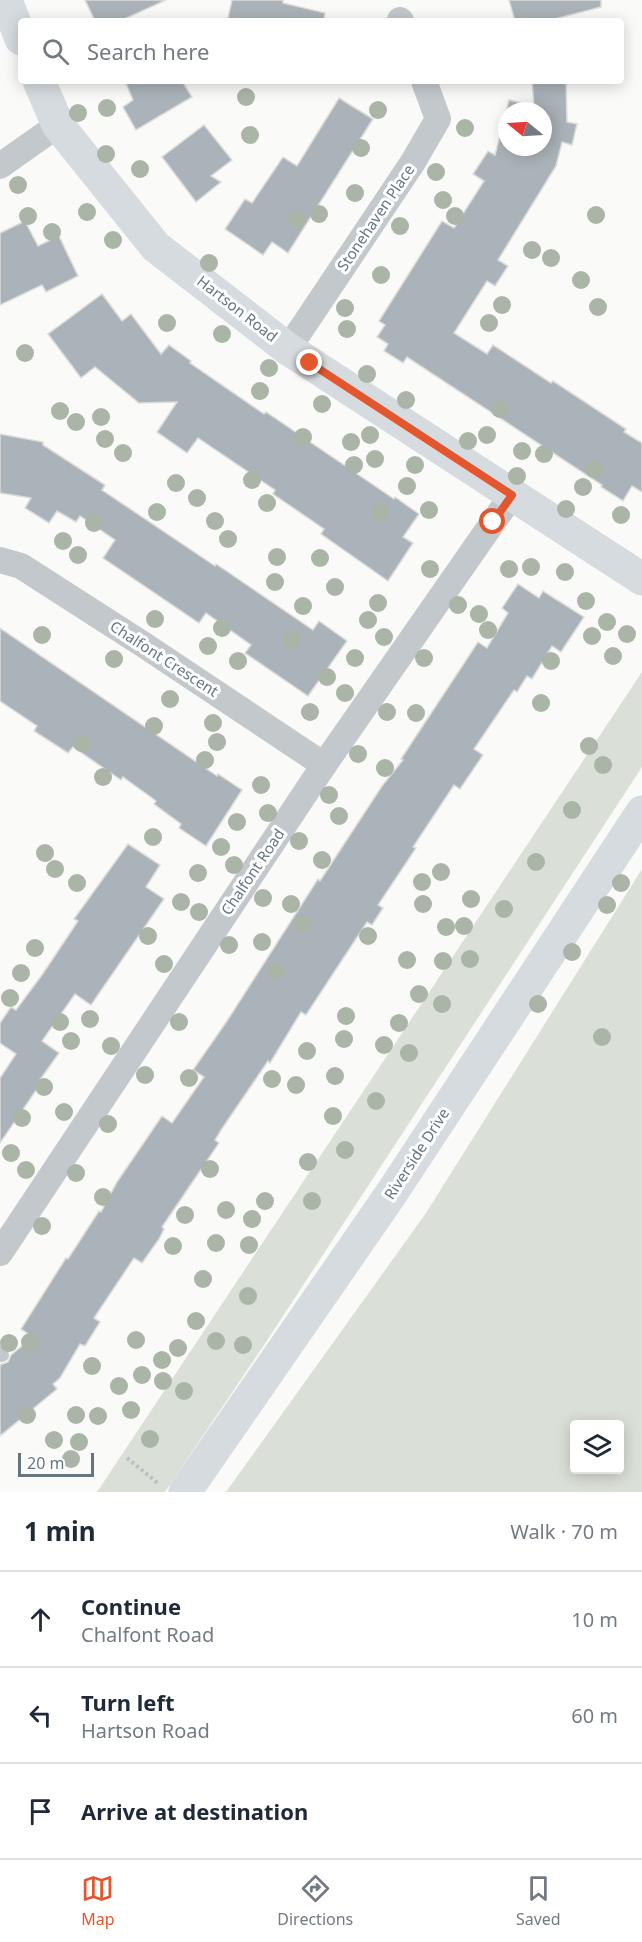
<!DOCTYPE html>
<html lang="en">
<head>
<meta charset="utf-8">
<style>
	body { margin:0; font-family:"Noto Sans",sans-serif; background:#f6f6f7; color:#1f2937 }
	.controls { position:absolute; right:18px; bottom:18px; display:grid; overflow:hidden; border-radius:6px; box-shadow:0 3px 15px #0003 }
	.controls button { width:54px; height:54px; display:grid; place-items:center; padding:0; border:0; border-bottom:2px solid #e0e1e3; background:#fff; color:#1f2937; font:30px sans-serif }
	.compass { position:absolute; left:498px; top:102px; width:54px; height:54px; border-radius:50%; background:#fff; box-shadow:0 3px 15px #0003; rotate:288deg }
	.scale { position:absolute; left:18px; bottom:15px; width:76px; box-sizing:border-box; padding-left:6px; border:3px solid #657683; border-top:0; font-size:16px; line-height:21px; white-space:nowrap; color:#657683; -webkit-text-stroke:4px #fff; paint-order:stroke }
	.stop { position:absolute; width:18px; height:18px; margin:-14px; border:4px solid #e4572e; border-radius:50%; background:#fff }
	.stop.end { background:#e4572e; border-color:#fff; box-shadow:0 2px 6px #0008 }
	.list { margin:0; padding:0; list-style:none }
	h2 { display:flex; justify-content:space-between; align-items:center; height:78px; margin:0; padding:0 24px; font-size:26px }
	h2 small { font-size:20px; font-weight:400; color:#747a83 }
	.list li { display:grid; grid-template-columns:39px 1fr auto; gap:18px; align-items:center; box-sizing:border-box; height:96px; padding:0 24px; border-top:2px solid #e0e1e3 }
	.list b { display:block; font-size:22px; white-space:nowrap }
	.list p { margin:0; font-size:20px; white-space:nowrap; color:#747a83 }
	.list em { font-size:20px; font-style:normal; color:#747a83 }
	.icon { flex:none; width:33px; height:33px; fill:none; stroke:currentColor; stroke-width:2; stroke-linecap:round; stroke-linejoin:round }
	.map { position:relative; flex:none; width:642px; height:1492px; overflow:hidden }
	.search { position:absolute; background:#fff; box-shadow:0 3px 15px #0003; left:18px; right:18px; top:18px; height:66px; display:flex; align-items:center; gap:15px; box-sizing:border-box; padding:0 21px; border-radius:6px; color:#747a83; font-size:22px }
	.sheet { height:366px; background:#fff }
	nav { display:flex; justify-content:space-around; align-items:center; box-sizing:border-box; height:84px; border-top:2px solid #e0e1e3; background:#fff; font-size:16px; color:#747a83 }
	nav a { display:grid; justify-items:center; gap:3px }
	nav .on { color:#e4572e }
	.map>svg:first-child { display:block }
	.green { fill:#dadfd7; fill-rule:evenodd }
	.building { fill:#aab3b9; stroke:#dcdcda; stroke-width:1.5; fill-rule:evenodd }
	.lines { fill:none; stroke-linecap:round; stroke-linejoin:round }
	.path { stroke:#bbbfc2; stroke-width:4; stroke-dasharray:3 3; stroke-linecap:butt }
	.lane { stroke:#c3c8cc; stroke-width:14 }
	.street { stroke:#c3c8cc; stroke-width:26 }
	.secondary { stroke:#d6dbdf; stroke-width:33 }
	.tree { fill:#aab4a7 }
	.route { stroke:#e4572e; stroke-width:8 }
	.labels { text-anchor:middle; stroke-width:6; stroke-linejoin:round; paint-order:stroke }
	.street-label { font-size:15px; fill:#657683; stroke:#fff }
</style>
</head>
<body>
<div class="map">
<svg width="642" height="1492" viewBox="0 0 642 1492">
	<rect width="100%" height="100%" fill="#fafaf8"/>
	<!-- green -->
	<g class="green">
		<polygon points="642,672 642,767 264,1345 165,1492 97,1492"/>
		<path d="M 642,869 L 642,1492 L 226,1492 L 426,1213 ZM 574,1424 L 620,1424 L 620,1470 L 574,1470 Z"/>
	</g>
	<!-- building -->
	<g class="building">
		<polygon points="85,0 166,0 120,21 95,21"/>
		<polygon points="232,0 283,0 283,3 325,13 324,21 239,21 228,18"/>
		<polygon points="509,0 601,0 601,7 547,21 515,21"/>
		<polygon points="125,81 182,81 192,97 136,130 123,107 133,100"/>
		<path d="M 532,81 L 566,81 L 567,122 L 577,124 L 572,145 L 562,142 L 556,166 L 498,260 L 508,266 L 495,286 L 487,281 L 454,333 L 487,354 L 493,345 L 551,383 L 553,381 L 626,429 L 624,432 L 642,443 L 642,492 L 632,486 L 623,501 L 601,487 L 602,485 L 407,357 L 403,363 L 384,351 L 388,344 L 377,337 L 385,325 L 379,321 L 442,221 L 454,228 L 484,181 L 473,174 L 488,151 L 495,155 L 509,100 L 534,106 ZM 507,111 L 543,111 L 543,147 L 507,147 Z"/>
		<polygon points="339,98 373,119 288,253 272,242 263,255 225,229 245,199 252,203 283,157 297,166"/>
		<polygon points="204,125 232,160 211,176 221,182 196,202 162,157"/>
		<polygon points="25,221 38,246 59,236 78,276 46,292 42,285 0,305 0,233"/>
		<polygon points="102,294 122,321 131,314 161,354 169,345 191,361 190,363 264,414 266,412 394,499 395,497 419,514 403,537 413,543 388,581 321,534 324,529 273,494 275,490 198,438 187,453 157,432 177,402 139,403 95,367 81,378 48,334"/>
		<polygon points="0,434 43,442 43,445 105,485 102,490 215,566 216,564 313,630 319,621 347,641 308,696 245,653 251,645 206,613 199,623 103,558 115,540 80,516 76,522 57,511 49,523 25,508 31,498 0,493"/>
		<polygon points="518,584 539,598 543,591 584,617 561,652 552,646 532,679 527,676 517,692 514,690 474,749 483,755 460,789 454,785 413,847 416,848 378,905 383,908 372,925 367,922 306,1015 301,1012 270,1063 268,1061 221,1130 215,1140 219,1143 162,1227 164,1229 159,1239 142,1263 134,1258 94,1318 100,1322 85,1346 80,1344 60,1378 53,1384 57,1389 0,1436 0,1365 8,1362 11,1355 33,1337 21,1329 66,1258 68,1259 99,1211 101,1212 117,1182 162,1116 172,1123 204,1077 193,1070 227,1021 318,879 320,881 382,786 403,760 401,759 478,642 487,648 508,613 502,608"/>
		<polygon points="0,628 217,776 218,774 242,790 206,846 179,828 181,824 154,804 156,801 123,777 121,780 73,747 68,753 34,731 37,726 0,701"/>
		<polygon points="128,844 160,865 146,887 164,899 91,1005 75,994 42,1041 59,1053 37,1084 39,1086 0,1143 0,1078 16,1054 0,1043 0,1023 11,1007 16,1010 42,975 78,921 74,919"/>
	</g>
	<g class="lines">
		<!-- path -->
		<polyline class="path" points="127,1458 159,1484"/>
		<!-- lane -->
		<polyline class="lane" points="0,1353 2,1355"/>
		<!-- street -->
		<g class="street">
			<polyline points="400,20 401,21"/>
			<polyline points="0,166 58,125"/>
			<polyline points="288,349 413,162 438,119 424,81"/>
			<polyline points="0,560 21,566 144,645 324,765"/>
			<polyline points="0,1253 324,765 512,495"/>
		</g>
		<!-- secondary -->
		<g class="secondary">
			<polyline points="6,0 21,39"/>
			<polyline points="39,81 58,125 156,247 288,349 642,579"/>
			<polyline points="185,1492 391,1194 642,812"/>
		</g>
	</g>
	<!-- trees -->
	<g class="tree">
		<circle cx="246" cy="97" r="9"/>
		<circle cx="107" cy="108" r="9"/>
		<circle cx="378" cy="110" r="9"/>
		<circle cx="78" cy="113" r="9"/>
		<circle cx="465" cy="128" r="9"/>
		<circle cx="250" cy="135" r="9"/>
		<circle cx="361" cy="148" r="9"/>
		<circle cx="106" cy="154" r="9"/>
		<circle cx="140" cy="169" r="9"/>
		<circle cx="436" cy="172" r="9"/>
		<circle cx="18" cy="185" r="9"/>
		<circle cx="355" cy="193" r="9"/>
		<circle cx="443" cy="200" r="9"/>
		<circle cx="87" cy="212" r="9"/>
		<circle cx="319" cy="214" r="9"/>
		<circle cx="596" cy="215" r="9"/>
		<circle cx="28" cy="216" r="9"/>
		<circle cx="455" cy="216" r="9"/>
		<circle cx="297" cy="219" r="9"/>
		<circle cx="400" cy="226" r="9"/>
		<circle cx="52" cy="232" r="9"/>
		<circle cx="113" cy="240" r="9"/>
		<circle cx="532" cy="250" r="9"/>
		<circle cx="551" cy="258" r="9"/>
		<circle cx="209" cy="263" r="9"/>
		<circle cx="381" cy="275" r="9"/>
		<circle cx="581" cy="280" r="9"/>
		<circle cx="502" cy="305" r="9"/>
		<circle cx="598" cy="307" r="9"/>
		<circle cx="345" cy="308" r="9"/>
		<circle cx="167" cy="323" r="9"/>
		<circle cx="489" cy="323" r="9"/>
		<circle cx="347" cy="329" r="9"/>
		<circle cx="222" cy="334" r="9"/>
		<circle cx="25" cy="353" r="9"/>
		<circle cx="269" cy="368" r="9"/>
		<circle cx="367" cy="374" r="9"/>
		<circle cx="260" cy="391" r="9"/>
		<circle cx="406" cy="400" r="9"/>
		<circle cx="322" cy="404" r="9"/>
		<circle cx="500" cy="409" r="9"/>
		<circle cx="60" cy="411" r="9"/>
		<circle cx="101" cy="417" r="9"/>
		<circle cx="76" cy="422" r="9"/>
		<circle cx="370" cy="435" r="9"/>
		<circle cx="487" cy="435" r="9"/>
		<circle cx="303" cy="437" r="9"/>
		<circle cx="105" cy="439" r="9"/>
		<circle cx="468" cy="441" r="9"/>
		<circle cx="351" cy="442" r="9"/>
		<circle cx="522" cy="451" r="9"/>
		<circle cx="123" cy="453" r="9"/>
		<circle cx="544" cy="454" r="9"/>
		<circle cx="375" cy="459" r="9"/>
		<circle cx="354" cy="465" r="9"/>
		<circle cx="415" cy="465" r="9"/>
		<circle cx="594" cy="469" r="9"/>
		<circle cx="517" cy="476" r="9"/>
		<circle cx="252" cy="480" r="9"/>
		<circle cx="176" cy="483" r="9"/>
		<circle cx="407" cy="486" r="9"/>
		<circle cx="583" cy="487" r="9"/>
		<circle cx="197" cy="498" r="9"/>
		<circle cx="267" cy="503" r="9"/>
		<circle cx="566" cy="509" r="9"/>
		<circle cx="429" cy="510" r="9"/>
		<circle cx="157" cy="512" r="9"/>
		<circle cx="380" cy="512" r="9"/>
		<circle cx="621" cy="515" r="9"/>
		<circle cx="215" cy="521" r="9"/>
		<circle cx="94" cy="523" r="9"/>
		<circle cx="228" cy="539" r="9"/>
		<circle cx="63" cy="541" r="9"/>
		<circle cx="78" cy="555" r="9"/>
		<circle cx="277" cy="557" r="9"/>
		<circle cx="320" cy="558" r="9"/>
		<circle cx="531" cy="567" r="9"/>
		<circle cx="430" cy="569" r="9"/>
		<circle cx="509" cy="569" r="9"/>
		<circle cx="565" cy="572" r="9"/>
		<circle cx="275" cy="582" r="9"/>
		<circle cx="335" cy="587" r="9"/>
		<circle cx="586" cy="601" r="9"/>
		<circle cx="378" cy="603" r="9"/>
		<circle cx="458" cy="605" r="9"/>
		<circle cx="303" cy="606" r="9"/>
		<circle cx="479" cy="614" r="9"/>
		<circle cx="155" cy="619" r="9"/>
		<circle cx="368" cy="620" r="9"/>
		<circle cx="607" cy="622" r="9"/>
		<circle cx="222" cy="628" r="9"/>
		<circle cx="488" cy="630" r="9"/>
		<circle cx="627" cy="634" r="9"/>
		<circle cx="42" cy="635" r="9"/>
		<circle cx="592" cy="636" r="9"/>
		<circle cx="384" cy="637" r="9"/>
		<circle cx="292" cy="640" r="9"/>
		<circle cx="208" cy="646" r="9"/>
		<circle cx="613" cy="656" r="9"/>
		<circle cx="355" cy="658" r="9"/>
		<circle cx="424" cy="658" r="9"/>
		<circle cx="114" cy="659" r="9"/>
		<circle cx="238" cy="661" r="9"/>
		<circle cx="551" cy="661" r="9"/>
		<circle cx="327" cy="677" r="9"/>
		<circle cx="345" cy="693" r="9"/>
		<circle cx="170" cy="699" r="9"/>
		<circle cx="541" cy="703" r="9"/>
		<circle cx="310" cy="712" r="9"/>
		<circle cx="387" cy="712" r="9"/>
		<circle cx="416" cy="713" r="9"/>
		<circle cx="213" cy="723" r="9"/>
		<circle cx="154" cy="726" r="9"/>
		<circle cx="217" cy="742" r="9"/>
		<circle cx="82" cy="743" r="9"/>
		<circle cx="589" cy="746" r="9"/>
		<circle cx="358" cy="754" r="9"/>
		<circle cx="205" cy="760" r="9"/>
		<circle cx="603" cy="765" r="9"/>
		<circle cx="385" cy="768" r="9"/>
		<circle cx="103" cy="777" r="9"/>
		<circle cx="261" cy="785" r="9"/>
		<circle cx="329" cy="795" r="9"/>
		<circle cx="572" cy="810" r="9"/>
		<circle cx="268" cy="813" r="9"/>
		<circle cx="339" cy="816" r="9"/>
		<circle cx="237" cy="822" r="9"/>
		<circle cx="153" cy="837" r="9"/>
		<circle cx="299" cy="841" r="9"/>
		<circle cx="221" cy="847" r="9"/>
		<circle cx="45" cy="853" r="9"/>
		<circle cx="322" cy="860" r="9"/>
		<circle cx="536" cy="862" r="9"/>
		<circle cx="234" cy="865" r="9"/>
		<circle cx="55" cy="869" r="9"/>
		<circle cx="441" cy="872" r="9"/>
		<circle cx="198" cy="873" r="9"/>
		<circle cx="422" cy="882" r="9"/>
		<circle cx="77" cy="883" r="9"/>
		<circle cx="621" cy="883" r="9"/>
		<circle cx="263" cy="898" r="9"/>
		<circle cx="471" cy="899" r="9"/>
		<circle cx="181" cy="902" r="9"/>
		<circle cx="291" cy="904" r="9"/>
		<circle cx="423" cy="904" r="9"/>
		<circle cx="607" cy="905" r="9"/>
		<circle cx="504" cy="909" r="9"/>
		<circle cx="199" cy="912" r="9"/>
		<circle cx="303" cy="924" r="9"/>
		<circle cx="464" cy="926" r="9"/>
		<circle cx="446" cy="927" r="9"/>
		<circle cx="148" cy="936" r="9"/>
		<circle cx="368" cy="936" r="9"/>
		<circle cx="262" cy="942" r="9"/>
		<circle cx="229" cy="945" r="9"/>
		<circle cx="35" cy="948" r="9"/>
		<circle cx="572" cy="952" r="9"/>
		<circle cx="470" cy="959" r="9"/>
		<circle cx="407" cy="960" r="9"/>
		<circle cx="443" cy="961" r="9"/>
		<circle cx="164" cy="964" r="9"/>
		<circle cx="276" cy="972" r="9"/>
		<circle cx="21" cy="973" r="9"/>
		<circle cx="419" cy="994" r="9"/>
		<circle cx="10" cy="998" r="9"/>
		<circle cx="442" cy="1004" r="9"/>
		<circle cx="538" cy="1004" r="9"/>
		<circle cx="346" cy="1016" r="9"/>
		<circle cx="90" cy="1019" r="9"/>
		<circle cx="60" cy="1022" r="9"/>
		<circle cx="179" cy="1022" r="9"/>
		<circle cx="399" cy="1023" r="9"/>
		<circle cx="602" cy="1037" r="9"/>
		<circle cx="344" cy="1039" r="9"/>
		<circle cx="71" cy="1041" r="9"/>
		<circle cx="384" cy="1045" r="9"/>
		<circle cx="111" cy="1046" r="9"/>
		<circle cx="307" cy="1051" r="9"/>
		<circle cx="409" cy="1053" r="9"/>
		<circle cx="145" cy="1075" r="9"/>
		<circle cx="335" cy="1076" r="9"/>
		<circle cx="189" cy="1078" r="9"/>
		<circle cx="272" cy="1079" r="9"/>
		<circle cx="296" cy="1085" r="9"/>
		<circle cx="44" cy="1087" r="9"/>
		<circle cx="376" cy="1101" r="9"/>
		<circle cx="64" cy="1112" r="9"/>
		<circle cx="333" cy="1116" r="9"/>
		<circle cx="22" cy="1118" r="9"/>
		<circle cx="108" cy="1124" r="9"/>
		<circle cx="345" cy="1150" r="9"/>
		<circle cx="11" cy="1153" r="9"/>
		<circle cx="308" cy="1162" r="9"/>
		<circle cx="210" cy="1169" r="9"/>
		<circle cx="26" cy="1170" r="9"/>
		<circle cx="76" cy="1173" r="9"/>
		<circle cx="103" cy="1197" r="9"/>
		<circle cx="265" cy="1201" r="9"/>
		<circle cx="312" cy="1201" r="9"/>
		<circle cx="226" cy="1210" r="9"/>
		<circle cx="185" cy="1215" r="9"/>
		<circle cx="252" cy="1219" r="9"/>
		<circle cx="42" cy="1226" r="9"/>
		<circle cx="216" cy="1243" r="9"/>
		<circle cx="249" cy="1245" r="9"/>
		<circle cx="173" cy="1246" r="9"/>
		<circle cx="203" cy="1279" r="9"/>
		<circle cx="248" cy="1296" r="9"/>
		<circle cx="196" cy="1321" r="9"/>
		<circle cx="136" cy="1340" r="9"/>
		<circle cx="216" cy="1341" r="9"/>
		<circle cx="30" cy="1342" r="9"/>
		<circle cx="9" cy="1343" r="9"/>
		<circle cx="243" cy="1345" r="9"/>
		<circle cx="178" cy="1348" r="9"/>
		<circle cx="162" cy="1360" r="9"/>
		<circle cx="92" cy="1366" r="9"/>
		<circle cx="142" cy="1375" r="9"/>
		<circle cx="163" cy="1381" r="9"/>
		<circle cx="119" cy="1386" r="9"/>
		<circle cx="184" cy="1391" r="9"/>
		<circle cx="131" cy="1410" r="9"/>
		<circle cx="27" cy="1415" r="9"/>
		<circle cx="76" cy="1415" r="9"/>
		<circle cx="98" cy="1416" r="9"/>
		<circle cx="150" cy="1439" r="9"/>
		<circle cx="54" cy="1440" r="9"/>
		<circle cx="79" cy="1442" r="9"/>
		<circle cx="71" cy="1459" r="9"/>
	</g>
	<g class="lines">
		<!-- route -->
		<polyline class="route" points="310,363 512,495 493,522"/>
	</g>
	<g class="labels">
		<!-- street labels -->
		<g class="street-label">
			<text transform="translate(376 218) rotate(-56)" y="5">Stonehaven Place</text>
			<text transform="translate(237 309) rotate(38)" y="5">Hartson Road</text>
			<text transform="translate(164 659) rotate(33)" y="5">Chalfont Crescent</text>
			<text transform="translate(253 872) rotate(-56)" y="5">Chalfont Road</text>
			<text transform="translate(417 1154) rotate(-57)" y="5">Riverside Drive</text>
		</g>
	</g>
</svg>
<div class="controls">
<button><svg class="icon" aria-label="layers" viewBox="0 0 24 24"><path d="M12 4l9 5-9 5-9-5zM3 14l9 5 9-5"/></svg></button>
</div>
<svg class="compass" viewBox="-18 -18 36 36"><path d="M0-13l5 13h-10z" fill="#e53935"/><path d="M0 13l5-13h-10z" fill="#747a83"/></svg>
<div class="scale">20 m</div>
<div class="stop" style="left:493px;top:522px"></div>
<div class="stop end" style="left:310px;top:363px"></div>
<div class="search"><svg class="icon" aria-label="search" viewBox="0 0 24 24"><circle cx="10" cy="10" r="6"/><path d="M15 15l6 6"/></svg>Search here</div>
</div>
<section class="sheet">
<h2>1 min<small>Walk · 70 m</small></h2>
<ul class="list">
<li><svg class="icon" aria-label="ahead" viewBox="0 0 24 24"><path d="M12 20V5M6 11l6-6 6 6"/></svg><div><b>Continue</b><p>Chalfont Road</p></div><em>10 m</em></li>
<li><svg class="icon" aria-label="left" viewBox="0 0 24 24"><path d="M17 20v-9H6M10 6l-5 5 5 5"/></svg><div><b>Turn left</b><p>Hartson Road</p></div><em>60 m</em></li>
<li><svg class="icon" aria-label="arrive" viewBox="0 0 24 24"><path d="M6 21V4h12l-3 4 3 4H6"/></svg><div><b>Arrive at destination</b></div></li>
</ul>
</section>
<nav>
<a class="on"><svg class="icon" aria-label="map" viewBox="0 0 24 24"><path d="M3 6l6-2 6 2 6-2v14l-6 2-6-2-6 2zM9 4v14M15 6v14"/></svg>Map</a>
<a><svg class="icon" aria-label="directions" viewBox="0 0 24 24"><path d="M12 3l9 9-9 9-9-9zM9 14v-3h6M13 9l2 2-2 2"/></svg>Directions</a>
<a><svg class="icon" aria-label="saved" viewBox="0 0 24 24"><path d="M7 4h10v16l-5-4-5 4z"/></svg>Saved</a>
</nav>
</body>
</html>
